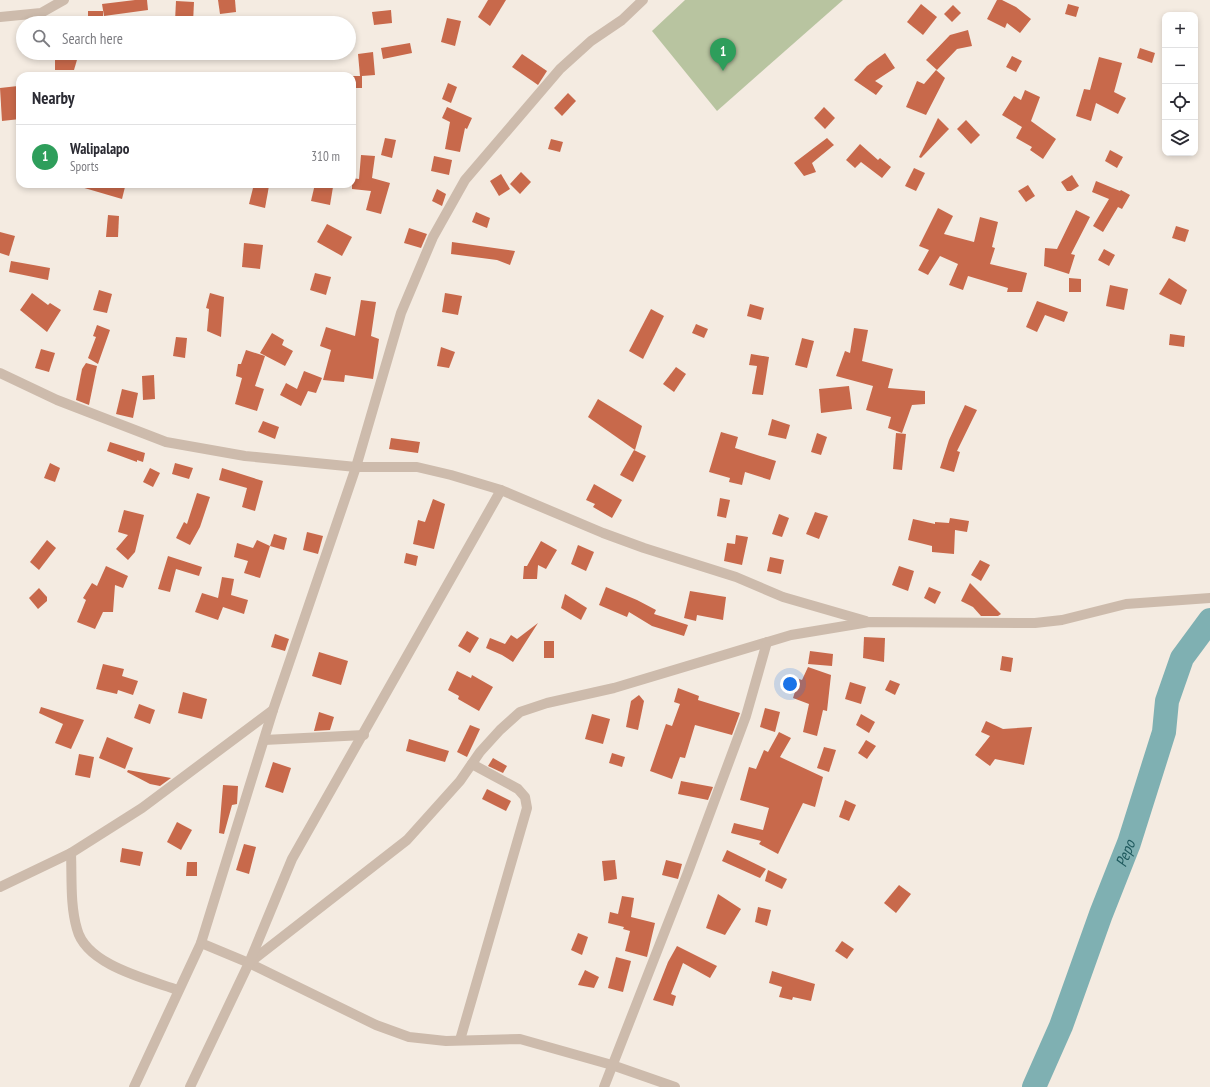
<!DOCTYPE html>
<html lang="en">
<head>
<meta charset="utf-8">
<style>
	body { margin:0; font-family:"PT Sans Narrow",sans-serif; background:#f2f2f3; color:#2b2b33 }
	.controls { position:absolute; right:12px; top:12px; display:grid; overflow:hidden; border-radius:8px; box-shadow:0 2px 6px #0003 }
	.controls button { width:36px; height:36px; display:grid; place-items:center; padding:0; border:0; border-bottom:1px solid #e1e1e2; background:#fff; color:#2b2b33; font:20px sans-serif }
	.you { position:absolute; left:790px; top:684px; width:14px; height:14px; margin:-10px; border:3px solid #fff; border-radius:50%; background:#1a73e8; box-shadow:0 0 0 6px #1a73e833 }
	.badge { display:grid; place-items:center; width:26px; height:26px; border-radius:50%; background:#1f5a5e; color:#fff; font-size:13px; font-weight:700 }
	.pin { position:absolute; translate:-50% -33px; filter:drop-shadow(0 1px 2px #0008) }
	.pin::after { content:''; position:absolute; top:21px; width:14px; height:12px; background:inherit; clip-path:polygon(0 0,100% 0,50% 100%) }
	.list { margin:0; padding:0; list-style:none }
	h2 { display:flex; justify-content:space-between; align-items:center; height:52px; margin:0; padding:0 16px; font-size:17px }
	h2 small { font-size:13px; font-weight:400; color:#7c7c81 }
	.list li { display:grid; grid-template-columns:26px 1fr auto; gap:12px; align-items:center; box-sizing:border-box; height:64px; padding:0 16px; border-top:1px solid #e1e1e2 }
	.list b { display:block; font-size:15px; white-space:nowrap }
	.list p { margin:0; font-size:13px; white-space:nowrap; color:#7c7c81 }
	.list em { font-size:13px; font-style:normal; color:#7c7c81 }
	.icon { flex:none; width:22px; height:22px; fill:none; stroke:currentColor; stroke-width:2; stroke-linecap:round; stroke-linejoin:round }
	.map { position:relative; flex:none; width:1210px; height:1087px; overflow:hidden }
	.search { position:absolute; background:#fff; box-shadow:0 2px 6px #0003; left:16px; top:16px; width:340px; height:44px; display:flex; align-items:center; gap:10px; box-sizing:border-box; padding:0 14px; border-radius:22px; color:#7c7c81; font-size:15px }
	.panel { position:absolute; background:#fff; box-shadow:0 2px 6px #0003; left:16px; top:72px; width:340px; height:116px; border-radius:12px }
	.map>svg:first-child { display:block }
	.green { fill:#b8c4a0 }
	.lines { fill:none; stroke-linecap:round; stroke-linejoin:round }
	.river { stroke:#7fb0b2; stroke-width:24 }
	.building { fill:#c8694b }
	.street { stroke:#cdbbac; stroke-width:10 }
	.labels { text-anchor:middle; stroke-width:3; stroke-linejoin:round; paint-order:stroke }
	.water-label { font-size:16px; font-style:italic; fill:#1f5a5e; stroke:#fbf5ee }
</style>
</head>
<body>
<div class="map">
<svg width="1210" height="1087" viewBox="0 0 1210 1087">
	<rect width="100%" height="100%" fill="#f4ebe1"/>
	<!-- green -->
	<polygon class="green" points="685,0 843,0 717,111 652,31"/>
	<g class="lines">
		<!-- river -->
		<path class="river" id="s1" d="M 1034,1087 L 1061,1026 L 1101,914 L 1129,843 L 1164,732 L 1167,701 L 1182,658 L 1210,620"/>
	</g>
	<!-- building -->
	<g class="building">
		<polygon points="135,0 147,0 148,10 104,16 102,4"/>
		<polygon points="218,0 235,0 236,12 220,14"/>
		<polygon points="488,0 506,0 490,26 478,17"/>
		<polygon points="997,0 1002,0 1016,7 1031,19 1020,33 1007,23 1005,28 987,19"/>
		<polygon points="176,1 194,2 193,23 175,21"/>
		<polygon points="921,4 937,17 923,35 907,22"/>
		<polygon points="1068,4 1079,7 1076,17 1065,14"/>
		<polygon points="953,5 961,13 952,22 944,14"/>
		<polygon points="391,10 392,23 374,25 372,12"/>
		<rect x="88" y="11" width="15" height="12"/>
		<polygon points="447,18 461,21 455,46 441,42"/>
		<polygon points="968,30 972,46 957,49 937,70 926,60 950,35"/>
		<polygon points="410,43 412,53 383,59 381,48"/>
		<polygon points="1140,48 1155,53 1152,63 1137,58"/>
		<polygon points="373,52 375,75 362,76 362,88 352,88 352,76 360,76 358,54"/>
		<polygon points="55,53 79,53 74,70 55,70"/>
		<polygon points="885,53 895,68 875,81 883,86 876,95 854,80 867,66"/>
		<polygon points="522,54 547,71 538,85 512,67"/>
		<polygon points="1012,56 1022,61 1016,72 1006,67"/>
		<polygon points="1099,57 1122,63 1114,92 1126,98 1118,114 1096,103 1091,121 1076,116 1084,89 1090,90"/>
		<polygon points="936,70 945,78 926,115 906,107 917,81 924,84"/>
		<polygon points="448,83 457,87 451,103 442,99"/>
		<polygon points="18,86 20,119 2,121 0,88"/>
		<polygon points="1025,90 1040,97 1031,121 1056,139 1043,159 1030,150 1032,147 1016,138 1022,127 1002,115 1014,96 1021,100"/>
		<polygon points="568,93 576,101 562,116 554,108"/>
		<polygon points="447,107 472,118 467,129 465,128 460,152 445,149 450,122 442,118"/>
		<polygon points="824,107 835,118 825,129 814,118"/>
		<polygon points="938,118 949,129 921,158 919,157"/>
		<polygon points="966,120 980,135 971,144 957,129"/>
		<polygon points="385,138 396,140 392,158 381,155"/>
		<polygon points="827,138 834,145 812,163 816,172 804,176 794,163"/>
		<polygon points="551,139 563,142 560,152 548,149"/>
		<polygon points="860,144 878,160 880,158 891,167 882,178 861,162 855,168 846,160"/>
		<polygon points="1110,150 1123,157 1117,168 1105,161"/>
		<polygon points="361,155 375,156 372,178 390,183 381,214 366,210 371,191 352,189 352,178 359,179"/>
		<polygon points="434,156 452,160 449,175 431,171"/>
		<polygon points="914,168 925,173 916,191 905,186"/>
		<polygon points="521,172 531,182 520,194 510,184"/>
		<polygon points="501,174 510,189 499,196 490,181"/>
		<polygon points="1072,175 1079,186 1071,191 1067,191 1061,182"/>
		<polygon points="1096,181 1120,191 1121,190 1130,195 1122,209 1118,207 1103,232 1093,226 1109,199 1092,192"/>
		<polygon points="81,184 113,184 125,187 122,199 81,187"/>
		<polygon points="254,184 269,186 265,208 249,204"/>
		<polygon points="315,184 333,187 330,205 311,201"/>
		<polygon points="1028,185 1035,196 1026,202 1018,191"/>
		<polygon points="437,189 446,194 442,206 432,201"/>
		<polygon points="938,208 953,216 944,234 974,242 980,217 998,222 992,247 995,248 990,264 1027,273 1022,292 1007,292 1008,288 968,276 963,290 949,285 958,264 940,256 928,275 918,270 929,250 919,246"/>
		<polygon points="1076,210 1090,217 1071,254 1075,255 1069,274 1044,266 1045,248 1057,249"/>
		<polygon points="476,212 490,218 487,228 472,222"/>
		<polygon points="108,215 119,216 118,237 106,237"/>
		<polygon points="327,224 352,237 342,256 317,242"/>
		<polygon points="1176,226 1189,230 1185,242 1172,238"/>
		<polygon points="409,228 427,234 421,248 404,243"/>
		<polygon points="0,232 15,236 9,256 0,253"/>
		<polygon points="452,242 515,251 510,265 497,260 451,254"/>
		<polygon points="244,243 263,245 260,269 242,267"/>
		<polygon points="1104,249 1115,255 1109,266 1098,260"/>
		<polygon points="11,261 50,268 48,280 9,272"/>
		<polygon points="315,273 331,277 326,295 310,290"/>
		<polygon points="1069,278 1081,279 1081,292 1069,292"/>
		<polygon points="1169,278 1187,290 1181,305 1159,294"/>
		<polygon points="1110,285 1128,289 1124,310 1106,306"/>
		<polygon points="99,290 112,294 107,313 93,310"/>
		<polygon points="32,293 48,305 50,303 61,310 47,332 20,310"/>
		<polygon points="210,293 224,297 221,337 207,331 209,309 206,308"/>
		<polygon points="445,293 462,296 458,315 442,312"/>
		<polygon points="361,300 376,302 371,336 379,339 373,379 345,375 344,382 323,380 331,350 320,346 326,327 355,336"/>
		<polygon points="1037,301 1068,312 1064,322 1045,315 1037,332 1026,327"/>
		<polygon points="750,304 764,308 761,320 747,316"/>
		<polygon points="651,309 664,316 643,359 629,351"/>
		<polygon points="696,324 708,329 704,338 692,333"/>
		<polygon points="97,325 110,330 98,364 88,358 96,337 93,336"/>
		<polygon points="854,328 868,330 862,361 893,369 888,388 925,391 925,404 912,405 902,433 888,428 891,417 866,410 873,386 836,376 845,351 850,353"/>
		<polygon points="272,333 284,340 282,345 293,351 285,366 260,353"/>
		<polygon points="1170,334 1185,336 1184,347 1169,345"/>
		<polygon points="176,337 187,338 185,358 173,356"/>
		<polygon points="802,338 814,341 807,368 795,365"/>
		<polygon points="441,347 455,352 449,368 437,366"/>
		<polygon points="41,349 55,353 49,372 35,368"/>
		<polygon points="246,350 265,356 255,386 264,389 257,411 235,404 242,378 236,376 238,364 241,364"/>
		<polygon points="751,354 769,357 763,395 752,394 757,366 749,365"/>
		<polygon points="86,363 97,366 89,405 76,400 82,369"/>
		<polygon points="676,367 686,374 674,392 663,384"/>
		<polygon points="304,371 322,378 316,393 308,391 301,406 280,395 286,383 297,389"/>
		<polygon points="154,375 155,399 143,400 142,376"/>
		<polygon points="849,386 852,409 821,413 819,389"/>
		<polygon points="122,389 138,393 133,418 116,414"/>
		<polygon points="598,399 642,426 635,450 588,417"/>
		<polygon points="965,405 977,410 957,451 960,452 954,472 940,468 949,440"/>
		<polygon points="772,419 790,425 786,439 768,435"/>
		<polygon points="263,421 279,427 275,439 258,432"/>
		<polygon points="721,432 738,437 735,448 776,461 770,480 745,472 742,485 729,482 730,478 709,472"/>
		<polygon points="817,433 827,437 821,455 811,452"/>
		<polygon points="896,433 906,434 902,470 893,469"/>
		<polygon points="391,438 420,442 418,453 389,449"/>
		<polygon points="110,442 145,453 143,462 137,460 137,462 107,451"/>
		<polygon points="634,450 646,456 633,482 620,475"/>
		<polygon points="50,463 60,468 55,482 44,478"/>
		<polygon points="175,463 193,468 189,479 172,474"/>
		<polygon points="150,468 160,473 153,487 143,482"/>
		<polygon points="222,468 263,481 255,511 242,507 247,488 219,480"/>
		<polygon points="594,484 622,500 612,518 593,507 595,504 586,500"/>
		<polygon points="197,493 210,497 200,527 190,545 176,538 184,522 187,524"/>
		<polygon points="720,498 730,500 726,518 717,516"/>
		<polygon points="433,499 445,504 434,549 413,544 418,520 425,522"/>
		<polygon points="124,510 144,515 135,552 128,560 116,549 128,535 118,532"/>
		<polygon points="815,512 828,516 819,539 806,534"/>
		<polygon points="779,514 789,518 782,537 772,534"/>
		<polygon points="950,518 969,521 967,532 955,530 954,554 932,552 932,546 908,540 913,519 935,524 935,522 949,523"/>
		<polygon points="307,532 323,536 318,554 303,550"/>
		<polygon points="274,534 287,538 284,550 270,546"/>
		<polygon points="736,535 748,537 742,565 724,561 727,543 735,544"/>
		<polygon points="47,540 56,548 39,570 30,562"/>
		<polygon points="257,540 270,546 260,578 244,573 248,561 234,557 237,543 253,548"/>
		<polygon points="541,541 557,550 546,569 538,565 537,579 523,579 524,566 527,566"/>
		<polygon points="578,545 594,552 586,571 571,564"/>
		<polygon points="406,553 418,556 416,566 404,563"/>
		<polygon points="168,556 202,567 199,576 176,569 170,592 158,589"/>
		<polygon points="770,557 784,560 781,574 767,571"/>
		<polygon points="980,560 990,565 981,581 971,575"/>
		<polygon points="106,566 128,576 123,588 115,585 113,612 103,612 95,629 77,622 86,600 83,598 92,583 97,586"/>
		<polygon points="899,566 914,571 908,591 892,585"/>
		<polygon points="222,577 234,579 231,595 248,600 244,614 223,607 218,620 195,612 202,593 218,598"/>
		<polygon points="970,583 1001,614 998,616 981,616 973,607 961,601"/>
		<polygon points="606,587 637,600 656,610 654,614 688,625 684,636 652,626 629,612 627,617 599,605"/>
		<polygon points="929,587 941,592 935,604 924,598"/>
		<polygon points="39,588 47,597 47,601 38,609 29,598"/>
		<polygon points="690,591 726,597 723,620 697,615 696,621 684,618"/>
		<polygon points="565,594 587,608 581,620 561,608"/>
		<polygon points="538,623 513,662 502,655 486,648 490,638 505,644 511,635 517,639"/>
		<polygon points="467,631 479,638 470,653 458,646"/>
		<polygon points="275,634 289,639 285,651 271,647"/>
		<polygon points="864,637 885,638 884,662 863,658"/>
		<rect x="544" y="641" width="10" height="17"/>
		<polygon points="810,651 833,654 832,666 808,664"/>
		<polygon points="319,652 348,661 341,685 312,676"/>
		<polygon points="1002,656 1013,658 1011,672 1000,670"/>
		<polygon points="103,664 124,669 122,676 138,681 133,695 118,690 117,694 96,689"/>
		<polygon points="808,667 831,675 827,711 823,710 817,736 803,732 809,704 793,698 799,679 802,680"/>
		<polygon points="457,671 471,678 472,675 493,687 479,711 458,699 459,696 448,690"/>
		<polygon points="890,680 900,684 895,695 885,690"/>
		<polygon points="850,682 866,687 861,704 845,699"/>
		<polygon points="678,688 699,696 698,700 740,713 732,735 695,725 685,758 680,757 672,779 650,771 666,724 672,726 680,704 674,702"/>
		<polygon points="183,692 207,699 202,719 178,713"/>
		<polygon points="639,695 644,701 638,730 626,727 631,701"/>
		<polygon points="139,704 155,710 150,724 134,718"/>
		<polygon points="41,707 84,720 71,749 55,743 63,724 39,713"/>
		<polygon points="765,708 780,712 775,732 760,727"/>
		<polygon points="319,712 334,717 330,730 314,731"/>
		<polygon points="592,714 610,719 603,744 585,739"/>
		<polygon points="861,714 875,722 869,733 856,725"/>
		<polygon points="986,721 1003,729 1032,727 1024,765 995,759 990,766 975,755 990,736 981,732"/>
		<polygon points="470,725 480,729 467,757 457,752"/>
		<polygon points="779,732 791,738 780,757 823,777 815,807 803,803 778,854 759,844 761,841 731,833 734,823 763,830 769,808 740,800 749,767 756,769 764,750 768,752"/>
		<polygon points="107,737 133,748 125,769 99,758"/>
		<polygon points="409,739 449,751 445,762 406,751"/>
		<polygon points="866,740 876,746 867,759 858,753"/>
		<polygon points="824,747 836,750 829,772 817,768"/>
		<polygon points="612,753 625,757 622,767 609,763"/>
		<polygon points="79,754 94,757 90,778 75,775"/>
		<polygon points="493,758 507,766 503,773 488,766"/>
		<polygon points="273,762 291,768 283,793 265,787"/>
		<polygon points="128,770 171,778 160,786 150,784 127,772"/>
		<polygon points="681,781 713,787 708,800 678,794"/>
		<polygon points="223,785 238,786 237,804 232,805 224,834 219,833"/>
		<polygon points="487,789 511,801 506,811 482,799"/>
		<polygon points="845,800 856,805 849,821 839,817"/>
		<polygon points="177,822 192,830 181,850 167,842"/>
		<polygon points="244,844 256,847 249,874 236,870"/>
		<polygon points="122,848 143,852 140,866 120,862"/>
		<polygon points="727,850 766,869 760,878 722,861"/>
		<polygon points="615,860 617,879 604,881 602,861"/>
		<polygon points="666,860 682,864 678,879 662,875"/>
		<polygon points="187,862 197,862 197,876 186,876"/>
		<polygon points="768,870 787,879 782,889 765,881"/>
		<polygon points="899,885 911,894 896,913 884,903"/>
		<polygon points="718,894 741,909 725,935 706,928"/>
		<polygon points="622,896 634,898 631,917 655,923 647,957 625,951 630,931 623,929 624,927 608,923 610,912 618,914"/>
		<polygon points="758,907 771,910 767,926 755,922"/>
		<polygon points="578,933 588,937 582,955 571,950"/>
		<polygon points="842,941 854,949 847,959 835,951"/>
		<polygon points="677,946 717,966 710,978 683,963 671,994 676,996 673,1006 653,1000 668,962"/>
		<polygon points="616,957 631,961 623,992 608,988"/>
		<polygon points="585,970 599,977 594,988 578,985"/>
		<polygon points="772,971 815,984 811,1001 793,997 792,1000 779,997 782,987 769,983"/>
	</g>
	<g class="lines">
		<!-- street -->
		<g class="street">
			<polyline points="0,17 41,13 64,0"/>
			<polyline points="0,373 57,400 166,442 245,456 356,467 417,467 451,475 501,490 603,533 644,548 736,577 783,597 866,621"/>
			<polyline points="264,740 364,735"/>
			<path d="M 71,853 C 72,878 70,905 77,929 C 86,965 147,979 178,990"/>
			<polyline points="0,887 71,853 142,808 273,710"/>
			<polyline points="201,943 249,963 376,1025 409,1037 446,1041 520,1039 612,1065 675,1087"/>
			<polyline points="249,963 407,840 460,781 480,752 500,730 520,712 547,703 614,688 791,635 869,622 1035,623 1062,620 1126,604 1210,598"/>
			<polyline points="460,1040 527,808 525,797 518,789 472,764"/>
			<polyline points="134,1087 201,943 273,710 356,467 401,313 433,237 465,180 560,69 591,41 622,20 643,0"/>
			<polyline points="190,1087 249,963 292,859 501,490"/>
			<polyline points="604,1087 688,872 746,716 767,642"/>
		</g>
	</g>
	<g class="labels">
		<!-- water labels -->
		<g class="water-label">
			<text dy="6" stroke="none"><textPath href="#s1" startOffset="251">Pepo</textPath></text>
		</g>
	</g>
</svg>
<div class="controls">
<button>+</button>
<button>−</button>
<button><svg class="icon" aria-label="locate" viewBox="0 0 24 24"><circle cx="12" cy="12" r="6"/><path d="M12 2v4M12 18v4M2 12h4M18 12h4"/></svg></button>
<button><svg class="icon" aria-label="layers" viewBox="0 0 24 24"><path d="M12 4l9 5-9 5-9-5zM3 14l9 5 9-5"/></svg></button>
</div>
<div class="you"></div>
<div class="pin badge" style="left:723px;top:71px;background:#2e9e5b">1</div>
<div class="search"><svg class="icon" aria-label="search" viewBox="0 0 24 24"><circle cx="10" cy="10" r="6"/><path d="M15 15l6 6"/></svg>Search here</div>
<section class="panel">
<h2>Nearby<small></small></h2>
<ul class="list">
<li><span class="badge" style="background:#2e9e5b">1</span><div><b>Walipalapo</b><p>Sports</p></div><em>310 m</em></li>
</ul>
</section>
</div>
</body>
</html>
